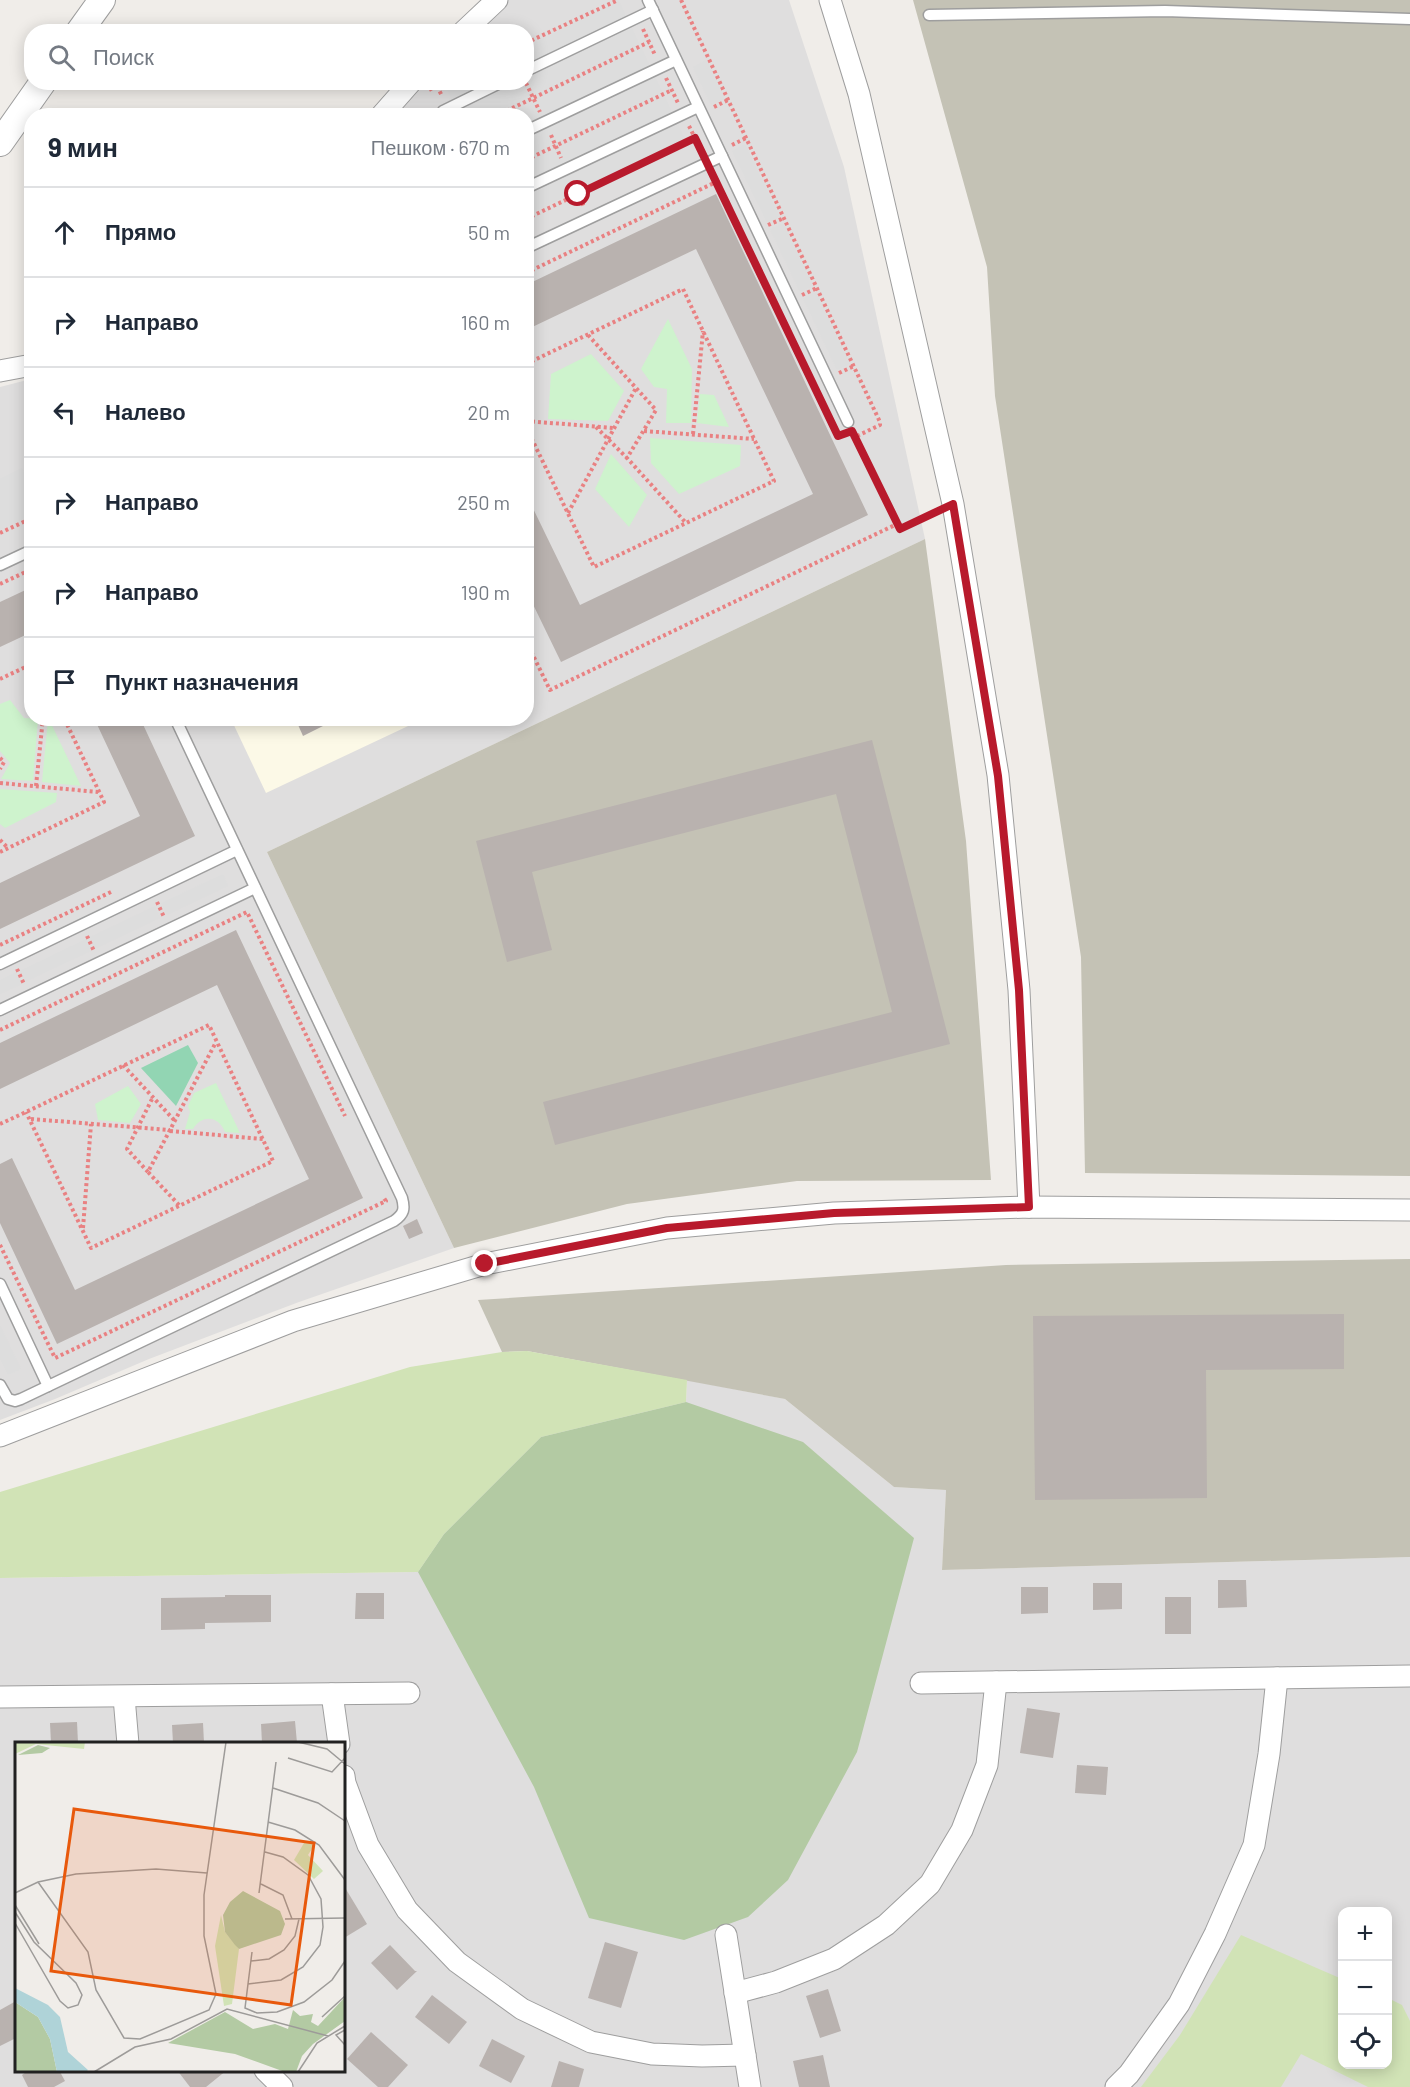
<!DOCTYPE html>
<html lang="ru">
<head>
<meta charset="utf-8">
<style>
	body { margin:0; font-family:Barlow,sans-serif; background:#f6f6f7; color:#1f2937 }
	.controls { position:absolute; right:18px; bottom:18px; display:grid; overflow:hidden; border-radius:12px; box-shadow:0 3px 15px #0003 }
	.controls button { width:54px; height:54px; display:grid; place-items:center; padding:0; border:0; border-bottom:2px solid #e0e1e3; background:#fff; color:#1f2937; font:30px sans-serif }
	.stop { position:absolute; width:18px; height:18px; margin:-14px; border:4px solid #b81a2c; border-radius:50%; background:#fff }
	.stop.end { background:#b81a2c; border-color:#fff; box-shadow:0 2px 6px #0008 }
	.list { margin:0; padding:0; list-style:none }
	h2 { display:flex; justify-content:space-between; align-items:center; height:78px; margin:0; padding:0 24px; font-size:26px }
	h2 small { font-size:20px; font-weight:400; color:#747a83 }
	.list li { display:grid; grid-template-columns:39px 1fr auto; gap:18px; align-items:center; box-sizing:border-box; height:90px; padding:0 24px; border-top:2px solid #e0e1e3 }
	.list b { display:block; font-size:22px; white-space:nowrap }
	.list em { font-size:20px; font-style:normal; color:#747a83 }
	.icon { flex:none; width:33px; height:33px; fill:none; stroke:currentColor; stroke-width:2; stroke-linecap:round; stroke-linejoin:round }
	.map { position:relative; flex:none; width:1410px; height:2087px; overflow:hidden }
	.search { position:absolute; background:#fff; box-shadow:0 3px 15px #0003; left:24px; top:24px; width:510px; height:66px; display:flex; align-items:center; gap:15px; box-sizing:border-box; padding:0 21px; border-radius:24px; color:#747a83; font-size:22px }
	.panel { position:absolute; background:#fff; box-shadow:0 3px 15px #0003; left:24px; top:108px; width:510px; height:618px; border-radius:24px }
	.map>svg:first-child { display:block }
	.residential { fill:#dfdede; fill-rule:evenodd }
	.education { fill:#fcf9e7 }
	.construction { fill:#c4c2b5 }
	.grass { fill:#d1e3b6 }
	.forest { fill:#b3caa3 }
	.park { fill:#cef3cd }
	.pitch { fill:#92d5b3 }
	.parking { fill:#ddd }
	.building { fill:#b9b2af }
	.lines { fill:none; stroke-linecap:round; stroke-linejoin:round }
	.service-casing { stroke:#9e9e9e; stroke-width:13 }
	.minor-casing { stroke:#9e9e9e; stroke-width:23 }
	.tertiary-casing { stroke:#9e9e9e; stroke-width:28 }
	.path { stroke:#e98182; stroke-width:4; stroke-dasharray:3 3; stroke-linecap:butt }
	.service { stroke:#fff; stroke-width:10 }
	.minor { stroke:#fff; stroke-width:21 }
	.tertiary { stroke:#fff; stroke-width:26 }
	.route { stroke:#b81a2c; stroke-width:8 }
	.inset-road { fill:none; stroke:#9d9b99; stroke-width:1.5 }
	.view { fill:#e8590c; fill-opacity:0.15; stroke:#e8590c; stroke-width:3 }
	.inset-edge { fill:none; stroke:#212121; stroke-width:3 }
</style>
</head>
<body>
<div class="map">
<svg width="1410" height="2087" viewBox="0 0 1410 2087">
	<rect width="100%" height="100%" fill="#f0ede9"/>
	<!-- residential -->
	<g class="residential">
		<polygon points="508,0 789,0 844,167 925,539 267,852 454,1248 299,1302 149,1359 55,1399 0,1420 0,387 31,379 32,718 526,718 526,116 395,115 426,83 526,82 526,32 477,31"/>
		<path d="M 687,1380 L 785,1399 L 894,1487 L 946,1490 L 942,1570 L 1410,1557 L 1410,2087 L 0,2087 L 0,1578 L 418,1572 L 686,1402 ZM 16,1744 L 344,1744 L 344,2070 L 16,2070 ZM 1342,1912 L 1388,1912 L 1388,2064 L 1342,2064 Z"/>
	</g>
	<!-- education -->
	<polygon class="education" points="231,719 423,719 266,793"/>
	<!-- construction -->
	<g class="construction">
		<polygon points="913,0 1410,0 1410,1176 1085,1173 1081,957 995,396 987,267"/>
		<polygon points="925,539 966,841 991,1180 797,1181 627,1204 454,1248 267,852"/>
		<polygon points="1410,1259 1410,1557 942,1570 946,1490 894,1487 785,1399 527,1351 502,1352 478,1300 1006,1265"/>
	</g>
	<!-- grass -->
	<g class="grass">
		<polygon points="527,1351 687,1380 686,1402 541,1437 444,1534 418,1572 0,1578 0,1492 410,1367 502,1352"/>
		<polygon points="1241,1935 1342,1979 1342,2064 1388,2064 1388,1998 1402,2005 1410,2021 1410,2087 1368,2087 1301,2054 1281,2087 1141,2087 1180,2035"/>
	</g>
	<!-- forest -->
	<polygon class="forest" points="686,1402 803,1442 914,1538 857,1752 788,1880 748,1917 684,1940 589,1918 534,1787 418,1572 444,1534 541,1437"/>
	<!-- park -->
	<g class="park">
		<polygon points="668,319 692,369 691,423 666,423 667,389 654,387 641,369"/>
		<polygon points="591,354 624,391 608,421 548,419 551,374"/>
		<polygon points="700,394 714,395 729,427 697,423"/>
		<polygon points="650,438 741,445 740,466 679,494 651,463"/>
		<polygon points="611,454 647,495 629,527 595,489"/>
		<polygon points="10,700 24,718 38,719 33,781 1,779 10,763 0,751 0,704"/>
		<polygon points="48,719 49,719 81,786 42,782"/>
		<polygon points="0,789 57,793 56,802 5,828 0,824"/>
		<path d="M 216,1083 L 240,1133 L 225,1132 C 219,1116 202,1114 193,1129 L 185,1129 L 190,1112 L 188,1106 L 194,1093 Z"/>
		<polygon points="128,1086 141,1104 130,1123 98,1120 95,1104"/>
	</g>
	<!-- pitch -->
	<polygon class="pitch" points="188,1045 198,1063 176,1106 141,1068"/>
	<!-- parking -->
	<g class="parking">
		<polygon points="619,1 685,139 527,215 526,116 456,115 448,100 451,98 445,85 450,82 526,82 527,46"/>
		<polygon points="706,60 725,99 711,105 693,67"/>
		<polygon points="745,144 780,217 767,223 732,151"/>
		<polygon points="783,223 813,286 800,292 770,229"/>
		<polygon points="816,292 850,364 837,370 803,298"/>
		<polygon points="22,468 31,488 31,515 0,530 0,479"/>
		<polygon points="223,874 228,886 167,915 161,903"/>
		<polygon points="155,906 160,918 95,949 90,937"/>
		<polygon points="86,939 91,951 25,982 20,971"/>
		<polygon points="16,972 22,984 0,994 0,980"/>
		<polygon points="0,1325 21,1369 8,1375 0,1359"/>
	</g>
	<!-- building -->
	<g class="building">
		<polygon points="716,194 868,515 561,662 526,590 526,494 580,605 813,494 696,249 526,330 526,285"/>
		<polygon points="32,587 32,632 0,647 0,602"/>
		<polygon points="94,718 140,718 195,836 0,929 0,883 140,816"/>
		<polygon points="295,718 339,718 303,736"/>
		<polygon points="872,740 950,1044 555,1145 543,1102 892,1012 836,794 532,872 552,950 507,962 476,841"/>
		<polygon points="236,930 363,1198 57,1344 0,1223 0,1164 12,1158 75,1290 309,1179 217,985 0,1089 0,1043"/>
		<polygon points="417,1219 423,1233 409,1239 403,1226"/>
		<polygon points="1344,1314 1344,1369 1206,1370 1207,1498 1035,1500 1033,1316"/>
		<polygon points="1218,1580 1246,1580 1247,1607 1218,1608"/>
		<polygon points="1093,1583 1122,1583 1122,1609 1093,1610"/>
		<polygon points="1021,1587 1048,1587 1048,1613 1021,1614"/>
		<polygon points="356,1593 384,1593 384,1619 355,1619"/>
		<polygon points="225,1595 271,1595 271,1622 205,1623 205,1629 161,1630 161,1598 225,1597"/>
		<rect x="1165" y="1597" width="26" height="37"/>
		<polygon points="1027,1708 1060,1713 1053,1758 1020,1753"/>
		<polygon points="295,1721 297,1743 262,1743 261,1724"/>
		<polygon points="77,1722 78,1743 51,1743 50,1723"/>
		<polygon points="203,1723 204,1743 173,1743 172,1725"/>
		<polygon points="1077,1765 1108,1767 1106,1795 1075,1793"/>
		<polygon points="344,1886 367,1924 344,1938"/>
		<polygon points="605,1942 638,1952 621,2008 588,1998"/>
		<polygon points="390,1945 415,1971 417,1971 397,1990 371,1963"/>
		<polygon points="828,1989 841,2031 820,2038 806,1996"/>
		<polygon points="432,1995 467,2022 449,2044 415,2017"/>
		<polygon points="16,2001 16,2038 0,2046 0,2010"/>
		<polygon points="371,2032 408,2065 388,2087 378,2087 347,2059"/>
		<polygon points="492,2039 525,2056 511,2083 479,2066"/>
		<polygon points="823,2055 830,2087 799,2087 793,2061"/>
		<polygon points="559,2061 584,2069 579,2087 551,2087"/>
		<polygon points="29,2070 59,2070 65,2081 54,2087 28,2087 22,2075"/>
		<polygon points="177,2070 227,2070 206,2087 190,2087"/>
	</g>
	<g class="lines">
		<!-- service casing -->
		<g class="service-casing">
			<g id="service">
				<polyline points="648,0 848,422"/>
				<polyline points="929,15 1165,11 1410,19"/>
				<polyline points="526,71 653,10"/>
				<polyline points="440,116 443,111 502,82"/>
				<polyline points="526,131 676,60"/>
				<polyline points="526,188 698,107"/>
				<polyline points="526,248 722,156"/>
				<polyline points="0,565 32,550"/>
				<polyline points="0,964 237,850"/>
				<polyline points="0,1010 255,888"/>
				<polyline points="0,1284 48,1386"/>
				<path d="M 0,1385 L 8,1399 L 15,1401 L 21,1399 L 394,1221 C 404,1214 405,1209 402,1198 L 175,718"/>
			</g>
		</g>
		<!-- minor casing -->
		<g class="minor-casing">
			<g id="minor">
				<polyline points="830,0 859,94 953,504 998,775 1019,990 1029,1207"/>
				<polyline points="463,32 497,0"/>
				<polyline points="381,116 411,82"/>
				<polyline points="0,371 32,365"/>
				<polyline points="0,1436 293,1321 485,1264 667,1228 834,1213 1029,1207 1410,1210"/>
				<polyline points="921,1683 1410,1676"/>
				<polyline points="332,1694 339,1744"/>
				<polyline points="0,1697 409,1693"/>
				<polyline points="124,1697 128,1744"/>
				<polyline points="344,1776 345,1783 368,1845 407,1910 457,1962 522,2009 591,2042 652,2054 702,2056 745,2055"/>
				<polyline points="726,1935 750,2087"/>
				<polyline points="735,1993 776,1982 834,1959 886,1925 930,1884 962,1830 987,1765 996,1682"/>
				<polyline points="265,2070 282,2087"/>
				<polyline points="1116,2087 1129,2074 1179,2004 1215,1934 1254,1845 1269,1754 1277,1678"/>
			</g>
		</g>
		<!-- tertiary casing -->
		<g class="tertiary-casing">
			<g id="tertiary">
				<polyline points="79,32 102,0"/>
				<polyline points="0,143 43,82"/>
			</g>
		</g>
		<!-- path -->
		<g class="path">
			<polyline points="681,0 880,422 880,425 855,437"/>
			<polyline points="643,29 655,55"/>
			<polyline points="526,43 618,0"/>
			<polyline points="666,78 678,103"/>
			<polyline points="526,83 540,112"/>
			<polyline points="437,86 442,96"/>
			<polyline points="429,90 444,82"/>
			<polyline points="714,107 728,100"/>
			<polyline points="496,116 649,42"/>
			<polyline points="689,126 702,152"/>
			<polyline points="551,135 561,158"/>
			<polyline points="732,145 746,138"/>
			<polyline points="526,160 672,90"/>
			<polyline points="572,181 584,207"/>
			<polyline points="526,219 695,138"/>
			<polyline points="768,225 784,218"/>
			<polyline points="526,273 716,182 717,184"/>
			<polyline points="802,295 817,288"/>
			<polyline points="588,335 656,410 627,458 686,523"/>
			<polyline points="526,364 683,289 774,481 594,567 526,427"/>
			<polyline points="839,373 854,366"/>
			<polyline points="526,421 614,428"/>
			<polyline points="596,427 627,458"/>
			<polyline points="644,431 754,439"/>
			<polyline points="852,433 900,529 937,512"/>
			<polyline points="693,434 703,331"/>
			<polyline points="568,513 636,388"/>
			<polyline points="0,533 32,518"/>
			<polyline points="0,584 32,569"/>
			<polyline points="526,641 550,690 897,524"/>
			<polyline points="0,679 32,664"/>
			<polyline points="0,758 4,762 0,769"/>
			<polyline points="0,783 98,792"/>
			<polyline points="36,786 43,718"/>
			<polyline points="0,840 8,848"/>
			<polyline points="0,852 104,802 64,718"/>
			<polyline points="157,902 164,917"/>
			<polyline points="87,936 94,951"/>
			<polyline points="0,945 111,892"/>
			<polyline points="17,969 24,984"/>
			<polyline points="0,1030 247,912 345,1116"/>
			<polyline points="123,1065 175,1121"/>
			<polyline points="31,1119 170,1130"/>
			<polyline points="0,1124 26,1112 209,1025 273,1161 91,1248 26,1112"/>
			<polyline points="170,1131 263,1139"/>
			<polyline points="148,1172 127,1149 153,1097"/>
			<polyline points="179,1205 148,1172 216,1042"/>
			<polyline points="83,1228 91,1124"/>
			<polyline points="0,1245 55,1358 386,1201 384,1198"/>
		</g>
		<!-- service -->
		<use href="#service" class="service"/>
		<!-- minor -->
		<use href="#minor" class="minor"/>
		<!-- tertiary -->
		<use href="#tertiary" class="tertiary"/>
	</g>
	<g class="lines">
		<!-- route -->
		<polyline class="route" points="485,1264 667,1228 834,1213 1029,1207 1019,990 998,776 953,504 900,529 852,431 838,436 695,138 578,194"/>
	</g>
	<!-- overview -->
	<g transform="translate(15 1742)">
		<rect width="330" height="330" fill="#f0ede9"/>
		<path d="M 0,0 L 70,0 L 69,7 L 21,2 L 0,12 ZM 296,99 L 300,102 L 293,113 L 308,129 L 299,137 L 279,118 L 289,101 ZM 206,173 L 210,190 L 224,207 L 217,262 L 209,264 L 200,204 Z" fill="#d1e3b6"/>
		<path d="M 23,3 L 35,6 L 27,11 L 3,13 ZM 228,149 L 265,169 L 270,182 L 266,193 L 224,207 L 220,203 L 210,190 L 208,173 L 215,160 ZM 330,255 L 330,279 L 298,302 L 287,314 L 281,330 L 270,330 L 220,312 L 153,301 L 210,270 L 238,287 L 260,282 L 273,287 L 278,268 L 285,274 L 298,272 L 296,280 L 303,284 ZM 0,260 L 23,275 L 35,297 L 42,330 L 0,330 Z" fill="#b3caa3"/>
		<path d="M 0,246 L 33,263 L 45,275 L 53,310 L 73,328 L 71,330 L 42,330 L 35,297 L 23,275 L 0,260 Z" fill="#afd3d8"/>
		<path class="inset-road" d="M 283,0 L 312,7 L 330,22M 273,16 L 317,30 L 330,16M 258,46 L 303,61 L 330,79M 253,80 L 280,88 L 304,103 L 330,138M 23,140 L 73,210 L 81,248 L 109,296 L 125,297 L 194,268 L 201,252 L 189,194 L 189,153 L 211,0M 246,142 L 268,153 L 277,177M 0,151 L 23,140 L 61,132 L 141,127 L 192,131M 244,151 L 261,20M 0,163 L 24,202M 0,170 L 19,200 L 61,241 L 67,253 L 63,263 L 53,266 L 45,259 L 0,181M 270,177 L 330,176M 237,210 L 230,266 L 242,271 L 262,270 L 289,260 L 317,238 L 330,219M 236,219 L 254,217 L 269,208 L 280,194 L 284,177M 233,242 L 266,238 L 288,225 L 305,203 L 308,185 L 306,157 L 293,133 L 268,115 L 250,110M 307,275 L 330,254M 330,288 L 321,293 L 330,303M 79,330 L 120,305 L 156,297 L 212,267 L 313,294M 283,330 L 302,301 L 330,284"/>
		<path class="view" d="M 59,67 L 299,101 L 276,263 L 36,229 Z"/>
		<rect width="330" height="330" class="inset-edge"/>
	</g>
</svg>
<div class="controls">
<button>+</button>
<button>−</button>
<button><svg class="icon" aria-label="locate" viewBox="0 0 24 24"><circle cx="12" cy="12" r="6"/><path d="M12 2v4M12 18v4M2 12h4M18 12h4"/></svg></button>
</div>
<div class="stop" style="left:578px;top:194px"></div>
<div class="stop end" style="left:485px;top:1264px"></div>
<div class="search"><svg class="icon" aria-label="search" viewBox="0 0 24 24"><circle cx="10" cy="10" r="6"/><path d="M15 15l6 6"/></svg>Поиск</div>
<section class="panel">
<h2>9 мин<small>Пешком · 670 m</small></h2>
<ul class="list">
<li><svg class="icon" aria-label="ahead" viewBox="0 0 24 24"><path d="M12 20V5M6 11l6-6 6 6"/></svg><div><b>Прямо</b></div><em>50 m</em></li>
<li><svg class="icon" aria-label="right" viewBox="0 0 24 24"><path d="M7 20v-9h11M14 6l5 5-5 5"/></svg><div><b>Направо</b></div><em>160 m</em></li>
<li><svg class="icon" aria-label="left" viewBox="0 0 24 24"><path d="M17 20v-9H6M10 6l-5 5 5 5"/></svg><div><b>Налево</b></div><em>20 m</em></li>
<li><svg class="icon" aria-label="right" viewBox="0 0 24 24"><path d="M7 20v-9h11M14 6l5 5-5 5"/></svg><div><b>Направо</b></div><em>250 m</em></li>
<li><svg class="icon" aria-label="right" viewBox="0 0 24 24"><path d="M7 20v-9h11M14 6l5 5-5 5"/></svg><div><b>Направо</b></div><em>190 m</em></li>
<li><svg class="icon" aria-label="arrive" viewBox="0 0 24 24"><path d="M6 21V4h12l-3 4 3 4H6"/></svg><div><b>Пункт назначения</b></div></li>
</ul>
</section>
</div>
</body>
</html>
